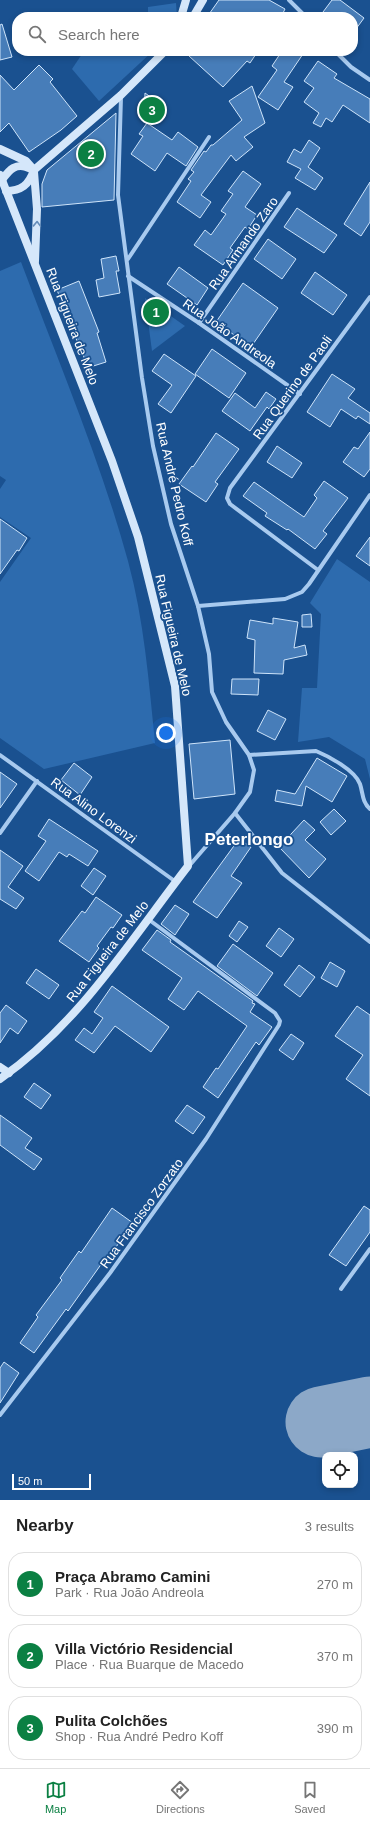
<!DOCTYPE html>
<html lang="en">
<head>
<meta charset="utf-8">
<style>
	body { margin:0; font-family:Helvetica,sans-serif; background:#f2f2f2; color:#222 }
	.controls { position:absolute; right:12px; bottom:12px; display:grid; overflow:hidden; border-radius:8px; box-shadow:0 2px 6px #0003 }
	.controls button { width:36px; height:36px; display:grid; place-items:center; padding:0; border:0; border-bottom:1px solid #e0e0e0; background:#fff; color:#222; font:20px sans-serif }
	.scale { position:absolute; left:12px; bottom:10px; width:79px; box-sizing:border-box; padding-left:4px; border:2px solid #fff; border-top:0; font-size:11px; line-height:14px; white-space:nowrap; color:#fff; -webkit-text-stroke:3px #1a5190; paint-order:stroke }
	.you { position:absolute; left:166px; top:733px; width:14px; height:14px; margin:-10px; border:3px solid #fff; border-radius:50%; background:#1a73e8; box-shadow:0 0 0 6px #1a73e833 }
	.badge { display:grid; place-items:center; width:26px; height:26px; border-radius:50%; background:#0b8043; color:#fff; font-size:13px; font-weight:700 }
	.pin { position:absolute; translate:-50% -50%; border:2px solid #fff; box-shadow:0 1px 4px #0006 }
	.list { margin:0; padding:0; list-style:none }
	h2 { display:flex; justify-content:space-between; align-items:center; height:52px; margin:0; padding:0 16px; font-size:17px }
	h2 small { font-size:13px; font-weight:400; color:#767676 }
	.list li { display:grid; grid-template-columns:26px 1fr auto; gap:12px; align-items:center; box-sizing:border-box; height:64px; margin:0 8px 8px; padding:0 8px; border:1px solid #e0e0e0; border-radius:16px }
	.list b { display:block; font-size:15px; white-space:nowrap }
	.list p { margin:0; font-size:13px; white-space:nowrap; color:#767676 }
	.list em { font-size:13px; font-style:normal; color:#767676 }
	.icon { flex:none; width:22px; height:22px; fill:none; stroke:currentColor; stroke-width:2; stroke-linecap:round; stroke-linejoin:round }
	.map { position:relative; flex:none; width:370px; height:1500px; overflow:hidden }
	.search { position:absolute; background:#fff; box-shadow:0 2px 6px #0003; left:12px; right:12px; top:12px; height:44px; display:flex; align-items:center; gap:10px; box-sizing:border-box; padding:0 14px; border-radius:16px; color:#767676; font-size:15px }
	.sheet { height:268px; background:#fff }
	nav { display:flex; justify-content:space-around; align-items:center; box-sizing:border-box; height:56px; border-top:1px solid #e0e0e0; background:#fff; font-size:11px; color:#767676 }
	nav a { display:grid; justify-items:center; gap:2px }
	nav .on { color:#0b8043 }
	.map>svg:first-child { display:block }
	.green { fill:#2d6bae }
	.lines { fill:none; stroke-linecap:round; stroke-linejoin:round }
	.runway { stroke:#8ca8c8; stroke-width:71 }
	.building { fill:#477db9; stroke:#cee4fa }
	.street { stroke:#a8caef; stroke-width:4 }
	.secondary { stroke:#d5e7fa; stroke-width:8 }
	.oneway { stroke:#658dba }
	.labels { text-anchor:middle; stroke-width:3.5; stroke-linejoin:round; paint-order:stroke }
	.street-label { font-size:13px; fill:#fff; stroke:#1a5190 }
	.district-label { font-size:17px; font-weight:bold; fill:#fff; stroke:#1a5190 }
</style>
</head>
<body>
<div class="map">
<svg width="370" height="1500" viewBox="0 0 370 1500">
	<rect width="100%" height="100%" fill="#1a5190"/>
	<!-- green -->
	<g class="green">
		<polygon points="176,3 177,17 106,17 148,13 148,7"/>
		<polygon points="84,51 153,51 99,101 72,69"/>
		<path d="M 21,262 C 58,361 100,459 128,561 C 144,620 149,682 155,743 L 44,769 L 0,738 L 0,582 L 31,538 L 0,517 L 0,489 L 6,480 L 0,476 L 0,271 Z"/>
		<polygon points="145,298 185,326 152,351"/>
		<polygon points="337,559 370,582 370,779 365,759 329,737 298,742 302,688 317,688 321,614 310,603"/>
	</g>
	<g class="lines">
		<!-- runway -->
		<polyline class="runway" points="321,1422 370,1412"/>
	</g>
	<!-- building -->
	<g class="building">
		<polygon points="219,0 269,0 285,9 281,17 207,17"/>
		<polygon points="332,0 340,0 364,18 353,33 353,17 330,17 323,12"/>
		<polygon points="2,24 12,57 0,60 0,25"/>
		<polygon points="193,51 258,51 250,63 247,61 223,87 189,56"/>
		<polygon points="282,51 305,51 284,82 293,87 278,110 258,97 277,70 272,66"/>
		<polygon points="318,61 337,74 334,78 370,99 370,123 343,105 332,122 326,118 321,127 313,123 319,113 304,102 314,88 304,81"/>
		<polygon points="39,65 53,79 50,82 77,116 61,130 29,152 9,123 0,132 0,75 14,90"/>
		<polygon points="252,86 265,123 244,137 253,147 236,161 231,155 201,195 211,202 200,218 177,202 191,181 188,179 194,172 191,170 204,151 206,152 211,145 213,145 242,120 229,101"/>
		<polygon points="145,93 163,106 153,121 144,115"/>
		<polygon points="116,113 114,200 42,207 42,184 47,170"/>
		<polygon points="147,123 172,140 178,132 198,147 186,166 167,153 155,171 131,154 143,136 139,134"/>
		<polygon points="309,140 320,148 308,167 323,178 315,190 295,178 301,169 287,162 294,149 301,153"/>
		<polygon points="243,171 261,184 245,207 257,215 248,229 245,227 230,248 233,250 223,265 194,245 205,230 211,235 226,214 221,211 233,194 228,191"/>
		<polygon points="370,182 370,222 361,236 344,224"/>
		<polygon points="297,208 337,235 324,253 284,227"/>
		<polygon points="268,239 296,259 282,279 254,259"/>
		<polygon points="116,256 119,271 116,271 120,293 99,297 96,280 104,278 101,259"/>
		<polygon points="179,267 208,288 197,305 167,284"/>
		<polygon points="315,272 347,295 333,315 301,293"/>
		<polygon points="79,281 99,332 97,333 106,362 87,368 79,340 77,341 57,290"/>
		<polygon points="243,283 278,308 251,347 216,322"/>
		<polygon points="212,349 246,373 229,398 195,374"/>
		<polygon points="164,354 196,376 171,413 158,404 172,385 152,371"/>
		<polygon points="332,374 355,389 348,398 370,413 370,424 358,416 356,419 341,409 330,427 307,412"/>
		<polygon points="266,392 276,399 269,409 267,407 250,431 222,411 235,393 255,408"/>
		<polygon points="370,432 370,469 364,477 343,462 354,447 358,449"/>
		<polygon points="216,433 239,449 215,482 218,484 206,502 179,484 192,466 193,467"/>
		<polygon points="277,446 302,463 292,478 267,462"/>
		<polygon points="324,481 348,498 323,531 327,534 315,549 288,529 287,530 265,516 267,513 243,496 254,482 304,517 317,498 314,495"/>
		<polygon points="0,519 27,538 19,551 17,550 0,574"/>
		<polygon points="370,537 370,566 356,556"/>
		<polygon points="311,614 312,627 302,627 302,615"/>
		<polygon points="273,618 298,622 294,648 305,645 307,655 284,660 283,674 254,673 255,640 247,638 250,620 273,624"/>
		<polygon points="232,679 259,679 258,695 231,694"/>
		<polygon points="268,710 286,719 275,740 257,731"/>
		<polygon points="230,740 235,794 194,799 189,744"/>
		<polygon points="317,758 347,776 332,802 306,786 302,806 275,801 277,790 295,794"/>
		<polygon points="74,763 92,777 80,795 61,780"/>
		<polygon points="0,772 17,784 0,808"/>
		<polygon points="334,809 346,821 331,835 320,822"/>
		<polygon points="49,819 98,851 88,866 69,854 67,857 59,852 39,881 25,871 46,841 38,836"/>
		<polygon points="304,820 315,830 305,840 326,859 309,878 279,847"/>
		<polygon points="239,839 251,847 231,876 242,883 217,918 193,902"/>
		<polygon points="0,850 23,866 8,887 24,898 16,909 0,899"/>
		<polygon points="94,868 106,876 93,895 81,886"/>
		<polygon points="96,897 122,915 113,928 111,927 97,946 99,948 89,962 59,941 82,911 85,913"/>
		<polygon points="175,905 189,914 175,935 161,924"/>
		<polygon points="239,921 248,927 237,942 229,936"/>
		<polygon points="279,928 294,939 281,957 266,946"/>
		<polygon points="157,930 171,940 170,942 253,1001 252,1003 255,1004 250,1012 272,1027 259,1045 256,1042 218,1098 203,1087 216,1068 218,1069 247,1026 198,991 184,1010 168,999 182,978 142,950"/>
		<polygon points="233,944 273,973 257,996 217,966"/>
		<polygon points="330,962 345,971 337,987 321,978"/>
		<polygon points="299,965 315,977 300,997 284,985"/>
		<polygon points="36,969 59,985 49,999 26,983"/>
		<polygon points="112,986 169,1027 151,1052 115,1026 94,1053 75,1040 84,1028 92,1034 103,1018 94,1012"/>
		<polygon points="6,1005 27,1021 18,1034 10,1028 0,1043 0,1013"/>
		<polygon points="357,1006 370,1015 370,1096 346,1079 363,1055 335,1036"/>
		<polygon points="291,1034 304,1043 293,1060 279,1050"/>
		<polygon points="34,1083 51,1095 41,1109 24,1097"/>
		<polygon points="187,1105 205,1117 193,1134 175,1121"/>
		<polygon points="0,1115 32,1138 25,1148 42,1159 34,1170 0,1145"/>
		<polygon points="364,1206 370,1210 370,1232 346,1266 329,1255"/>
		<polygon points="112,1208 133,1223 109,1257 107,1256 68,1311 66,1309 34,1353 20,1343 38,1317 36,1315 62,1280 60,1278 79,1251 81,1253"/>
		<polygon points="4,1362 19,1373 0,1403 0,1368"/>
	</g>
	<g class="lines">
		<!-- street -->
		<g class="street">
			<polyline points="289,0 306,17"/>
			<polyline points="335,51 351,67 370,80"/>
			<polyline points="121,97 118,195 142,378 153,446 171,524 198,606 209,654 212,692 226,722 249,755 254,770 250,792 235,813 189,866"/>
			<polyline points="128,259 209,137"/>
			<polyline points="128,276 199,323 300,394"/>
			<polyline points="199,323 289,193"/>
			<polyline points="318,570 230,504 227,498 230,488 370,297"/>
			<polyline points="198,606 285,599 302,592 309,584 370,495"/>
			<polyline points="0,755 176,882"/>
			<path d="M 249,755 L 316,751 C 328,756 355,770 360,784 C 363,793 362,802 370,809"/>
			<polyline points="235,813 282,873 370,942"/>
			<polyline points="0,833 37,781"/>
			<polyline points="341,1289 370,1249"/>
			<polyline points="0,1415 110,1273 206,1139 279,1025 280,1021 275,1013 148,919"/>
		</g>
		<!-- secondary -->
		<g class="secondary">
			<polyline points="181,17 186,0"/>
			<polyline points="193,17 203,0"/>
			<polyline points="0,149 26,161 34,170"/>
			<polyline points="34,172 37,209 35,261"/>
			<path d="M 0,175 L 112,461 L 138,537 L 175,686 L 188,866 C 130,941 79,1024 0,1079"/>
			<path d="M 2,180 C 9,170 16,162 29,168"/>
			<path d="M 6,191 C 21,191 29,185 34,170 L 121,95 L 165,51"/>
			<polyline points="0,1067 9,1073"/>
		</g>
	</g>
	<!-- one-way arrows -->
	<defs><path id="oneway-chevron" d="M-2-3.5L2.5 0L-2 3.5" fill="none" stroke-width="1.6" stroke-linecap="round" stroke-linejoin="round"/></defs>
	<use class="oneway" href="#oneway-chevron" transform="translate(37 224) rotate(-88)"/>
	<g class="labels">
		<!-- street labels -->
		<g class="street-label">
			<text transform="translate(243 243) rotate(-55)" y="5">Rua Armando Zaro</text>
			<text transform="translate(73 326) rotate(69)" y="5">Rua Figueira de Melo</text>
			<text transform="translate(230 333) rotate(35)" y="5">Rua João Andreola</text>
			<text transform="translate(292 387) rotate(-54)" y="5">Rua Querino de Paoli</text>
			<text transform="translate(175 484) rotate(77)" y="5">Rua André Pedro Koff</text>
			<text transform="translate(174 635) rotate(77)" y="5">Rua Figueira de Melo</text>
			<text transform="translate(94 810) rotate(36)" y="5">Rua Alino Lorenzi</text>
			<text transform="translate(107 951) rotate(-52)" y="5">Rua Figueira de Melo</text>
			<text transform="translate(141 1213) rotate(-54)" y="5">Rua Francisco Zorzato</text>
		</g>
		<!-- district labels -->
		<g class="district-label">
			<text x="249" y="845">Peterlongo</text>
		</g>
	</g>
</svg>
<div class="controls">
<button><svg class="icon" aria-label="locate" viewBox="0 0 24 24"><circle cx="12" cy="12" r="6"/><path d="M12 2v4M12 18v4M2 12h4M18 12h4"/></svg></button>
</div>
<div class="scale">50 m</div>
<div class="you"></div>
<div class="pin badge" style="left:156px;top:312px">1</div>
<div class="pin badge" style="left:91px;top:154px">2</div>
<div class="pin badge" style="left:152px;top:110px">3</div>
<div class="search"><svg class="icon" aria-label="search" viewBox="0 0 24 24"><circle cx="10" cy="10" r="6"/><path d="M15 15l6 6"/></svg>Search here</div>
</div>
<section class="sheet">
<h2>Nearby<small>3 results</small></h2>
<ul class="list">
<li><span class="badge">1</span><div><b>Praça Abramo Camini</b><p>Park · Rua João Andreola</p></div><em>270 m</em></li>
<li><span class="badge">2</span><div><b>Villa Victório Residencial</b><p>Place · Rua Buarque de Macedo</p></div><em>370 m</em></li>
<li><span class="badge">3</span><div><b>Pulita Colchões</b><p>Shop · Rua André Pedro Koff</p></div><em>390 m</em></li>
</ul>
</section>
<nav>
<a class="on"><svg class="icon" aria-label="map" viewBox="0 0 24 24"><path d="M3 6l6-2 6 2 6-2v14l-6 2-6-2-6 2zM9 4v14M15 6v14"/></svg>Map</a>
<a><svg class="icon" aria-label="directions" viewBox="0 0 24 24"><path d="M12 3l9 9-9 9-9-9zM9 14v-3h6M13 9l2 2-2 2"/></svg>Directions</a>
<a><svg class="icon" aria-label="saved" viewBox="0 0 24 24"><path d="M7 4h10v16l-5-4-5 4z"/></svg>Saved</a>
</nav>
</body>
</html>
